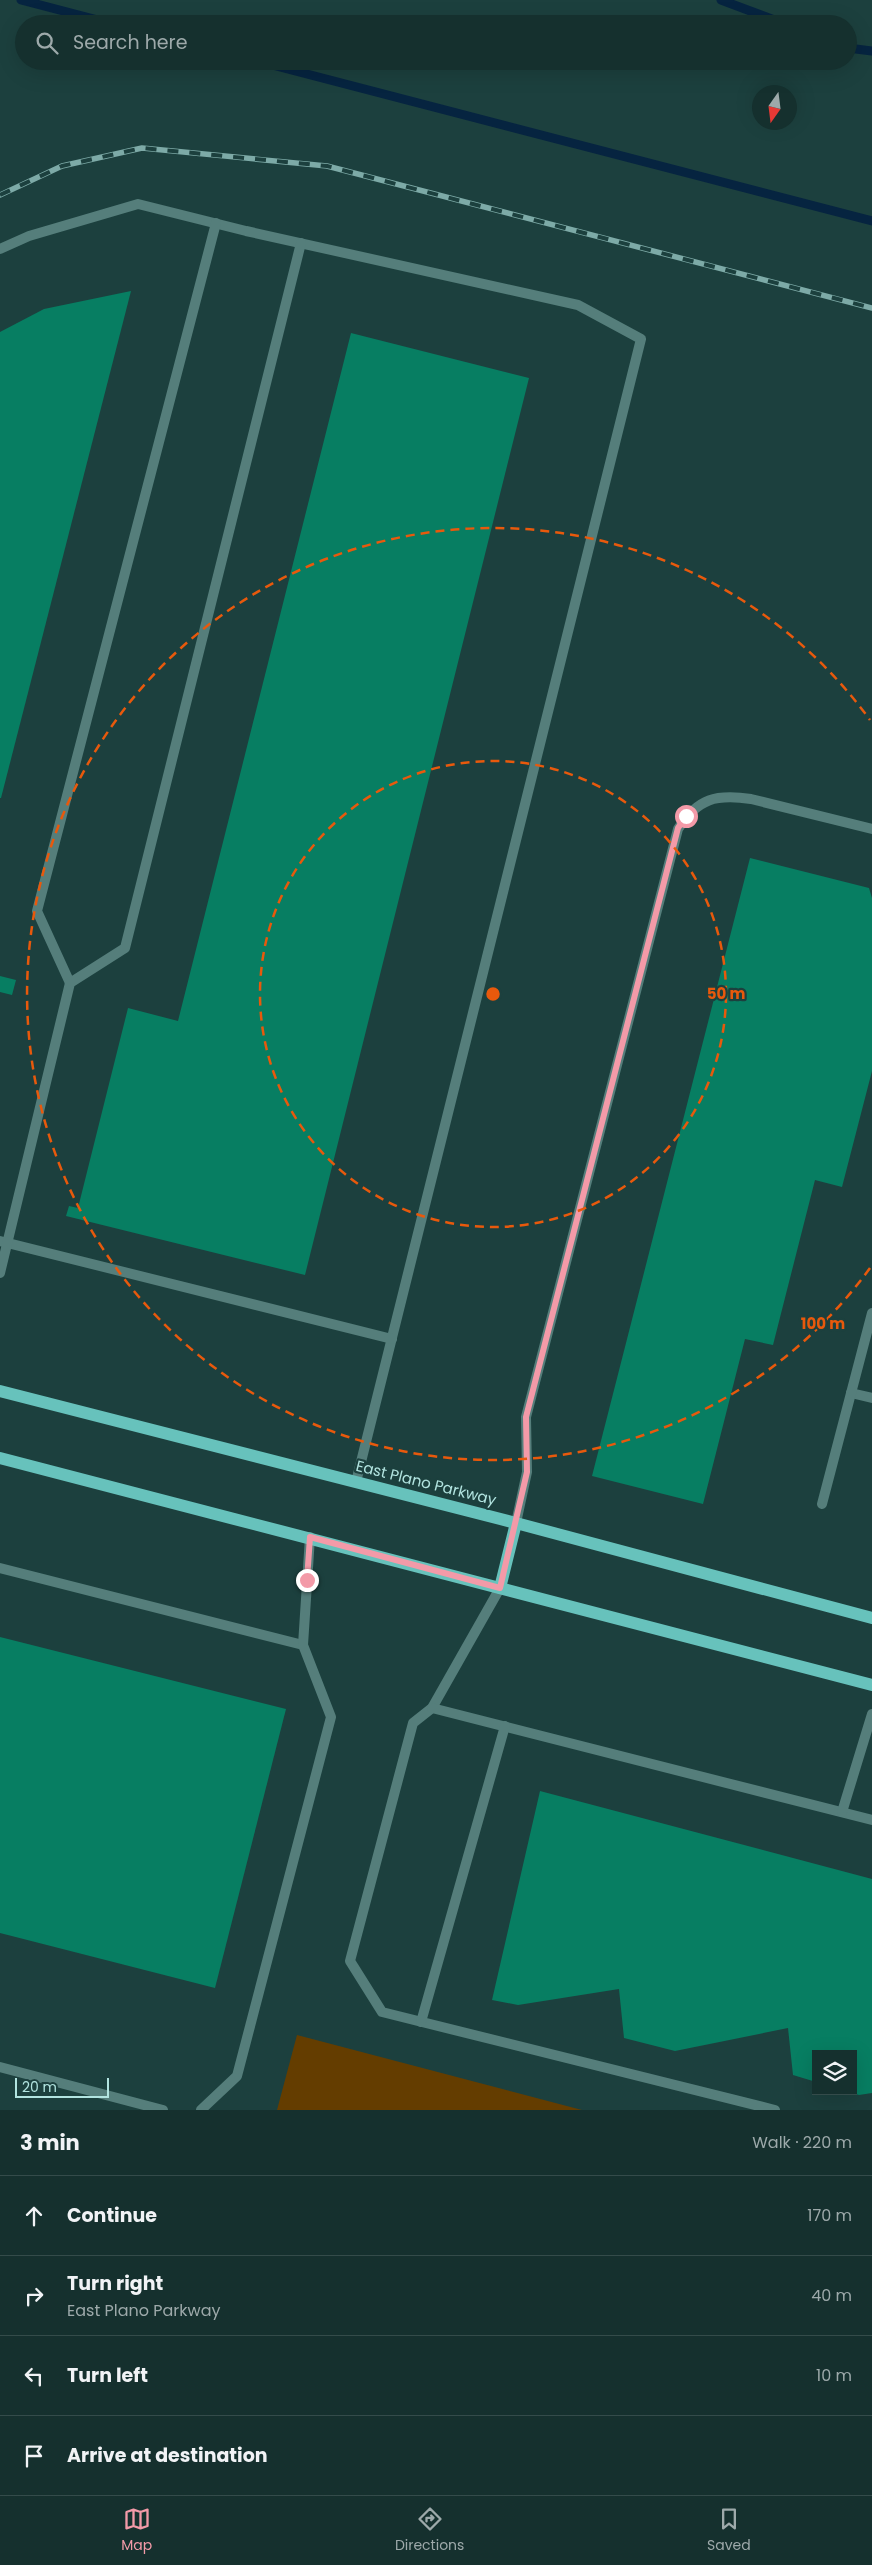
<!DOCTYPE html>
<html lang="en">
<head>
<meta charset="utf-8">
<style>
	body { margin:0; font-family:Poppins,sans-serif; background:#1e3836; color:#f1f3f6 }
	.controls { position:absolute; right:15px; bottom:15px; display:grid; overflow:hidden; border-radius:0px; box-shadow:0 5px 20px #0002 }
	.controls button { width:45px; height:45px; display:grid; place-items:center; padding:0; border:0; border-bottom:1px solid #344b4a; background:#15302e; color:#f1f3f6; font:25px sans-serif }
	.compass { position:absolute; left:752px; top:85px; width:45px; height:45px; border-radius:50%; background:#15302e; box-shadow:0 5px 20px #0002; rotate:194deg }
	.scale { position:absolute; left:15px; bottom:12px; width:94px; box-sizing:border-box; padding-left:5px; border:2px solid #b2e4e0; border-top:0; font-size:14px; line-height:18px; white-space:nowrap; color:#b2e4e0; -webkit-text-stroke:4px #1c403e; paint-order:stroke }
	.stop { position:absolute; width:15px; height:15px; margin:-11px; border:4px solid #f39aa8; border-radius:50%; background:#fff }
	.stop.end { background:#f39aa8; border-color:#fff; box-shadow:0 1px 5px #0008 }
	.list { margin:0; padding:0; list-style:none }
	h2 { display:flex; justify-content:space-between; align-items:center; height:65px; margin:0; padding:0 20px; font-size:21px }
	h2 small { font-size:16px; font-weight:400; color:#9da9aa }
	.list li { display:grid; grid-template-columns:32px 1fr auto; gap:15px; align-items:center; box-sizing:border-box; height:80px; padding:0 20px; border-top:1px solid #344b4a }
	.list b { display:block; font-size:19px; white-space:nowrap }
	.list p { margin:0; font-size:16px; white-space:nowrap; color:#9da9aa }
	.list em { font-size:16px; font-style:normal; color:#9da9aa }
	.icon { flex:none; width:28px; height:28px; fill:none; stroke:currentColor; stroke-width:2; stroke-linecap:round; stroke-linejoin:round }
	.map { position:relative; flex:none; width:872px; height:2110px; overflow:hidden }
	.search { position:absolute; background:#15302e; box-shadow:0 5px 20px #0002; left:15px; right:15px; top:15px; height:55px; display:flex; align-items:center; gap:12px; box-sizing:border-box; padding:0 18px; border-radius:28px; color:#9da9aa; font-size:19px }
	.sheet { height:385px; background:#15302e }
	nav { display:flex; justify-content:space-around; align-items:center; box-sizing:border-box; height:70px; border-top:1px solid #344b4a; background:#15302e; font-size:14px; color:#9da9aa }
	nav a { display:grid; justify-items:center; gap:2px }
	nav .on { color:#f39aa8 }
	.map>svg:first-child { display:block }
	.green { fill:#643d00 }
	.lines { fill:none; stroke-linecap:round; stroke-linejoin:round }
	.stream { stroke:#062440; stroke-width:9 }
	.building { fill:#077e62 }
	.service { stroke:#557e7b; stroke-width:10 }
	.primary { stroke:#67c2bc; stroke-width:12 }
	.rail-casing { stroke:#7daaa7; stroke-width:5.5 }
	.rail { stroke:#1c403e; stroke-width:4; stroke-dasharray:11; stroke-linecap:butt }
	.route { stroke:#f39aa8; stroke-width:6 }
	.ring { fill:none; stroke:#e8590c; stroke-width:2.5; stroke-dasharray:9 6 }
	.labels { text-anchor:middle; stroke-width:4.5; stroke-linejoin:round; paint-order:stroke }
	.street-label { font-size:15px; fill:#b2e4e0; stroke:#1c403e }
	.centre { fill:#e8590c; stroke:#1c403e; stroke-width:2.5 }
	.ring-label { font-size:15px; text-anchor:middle; font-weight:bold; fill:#e8590c; stroke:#1c403e; stroke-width:4.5; stroke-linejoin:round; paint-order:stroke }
</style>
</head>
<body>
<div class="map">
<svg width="872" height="2110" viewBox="0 0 872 2110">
	<rect width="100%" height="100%" fill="#1c403e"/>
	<!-- green -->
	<polygon class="green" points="297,2035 582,2110 277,2110"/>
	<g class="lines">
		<!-- stream -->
		<g class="stream">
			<polyline points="21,0 113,24"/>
			<polyline points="721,0 785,24"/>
			<polyline points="848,48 872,51"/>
			<polyline points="257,61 872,221"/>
		</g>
	</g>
	<!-- building -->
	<g class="building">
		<polygon points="131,291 1,798 0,798 0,332 44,309"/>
		<polygon points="351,333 529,378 305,1275 66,1216 69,1206 78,1208 128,1008 178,1021"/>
		<polygon points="750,858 869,888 872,898 872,1071 842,1187 815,1180 773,1345 745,1339 703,1504 592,1476"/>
		<polygon points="0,976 16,980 12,995 0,992"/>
		<polygon points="0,1637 286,1709 215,1988 0,1933"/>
		<polygon points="540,1791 872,1879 872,2093 859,2095 848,2092 853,2091 853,2054 816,2054 816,2082 793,2075 788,2028 675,2051 624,2038 619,1989 518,2005 492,2000"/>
	</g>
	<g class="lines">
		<!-- service -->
		<g class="service">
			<polyline points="0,249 29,236 138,204 246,231 578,305 641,339 356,1482"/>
			<polyline points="70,983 37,911 216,223"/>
			<polyline points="0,1241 392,1339"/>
			<polyline points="0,1273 70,983 125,948 301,243"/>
			<polyline points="851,1393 872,1398"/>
			<polyline points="822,1504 872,1313"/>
			<path d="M 516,1523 L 527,1472 L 526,1417 L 678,829 C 698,798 716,794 751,799 L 872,829"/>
			<polyline points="0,1568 303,1645"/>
			<polyline points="500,1588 432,1708 413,1723 350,1961 382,2012 775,2110"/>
			<polyline points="432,1708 872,1820"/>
			<polyline points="842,1812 872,1714"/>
			<polyline points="421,2022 505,1726"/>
			<polyline points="0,2067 163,2110"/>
			<polyline points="201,2110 237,2076 331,1717 303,1645 310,1537"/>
		</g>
		<!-- primary -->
		<g class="primary">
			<polyline points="0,1391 516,1523 872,1618"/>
			<polyline points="0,1458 872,1685"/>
			<polyline points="500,1588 516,1523"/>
		</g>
		<!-- rail casing -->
		<g class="rail-casing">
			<polyline id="rail" points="0,195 62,166 142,148 327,166 872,308"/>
		</g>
		<!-- rail -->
		<use href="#rail" class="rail"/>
	</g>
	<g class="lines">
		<!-- route -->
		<polyline class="route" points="307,1580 310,1537 500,1588 527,1472 526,1417 678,828 686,816"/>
	</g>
	<!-- distance rings -->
	<g class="ring">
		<circle cx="493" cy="994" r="233"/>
		<path d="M870 1268A466 466 0 1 1 870 720"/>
	</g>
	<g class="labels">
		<!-- street labels -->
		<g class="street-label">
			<text transform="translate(426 1483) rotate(14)" y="5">East Plano Parkway</text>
		</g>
	</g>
	<circle cx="493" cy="994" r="8" class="centre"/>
	<g class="ring-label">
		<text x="726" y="999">50 m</text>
		<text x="823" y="1329">100 m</text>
	</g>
</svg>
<div class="controls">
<button><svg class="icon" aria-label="layers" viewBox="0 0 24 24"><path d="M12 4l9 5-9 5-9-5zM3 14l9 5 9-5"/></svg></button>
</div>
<svg class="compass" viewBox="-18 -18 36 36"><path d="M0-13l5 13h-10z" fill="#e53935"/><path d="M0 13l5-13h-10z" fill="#9da9aa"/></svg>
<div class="scale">20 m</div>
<div class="stop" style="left:686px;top:816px"></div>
<div class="stop end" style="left:307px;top:1580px"></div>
<div class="search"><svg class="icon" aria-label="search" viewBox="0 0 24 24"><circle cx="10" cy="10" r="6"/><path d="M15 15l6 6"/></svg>Search here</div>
</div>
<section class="sheet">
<h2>3 min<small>Walk · 220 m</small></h2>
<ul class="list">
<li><svg class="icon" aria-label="ahead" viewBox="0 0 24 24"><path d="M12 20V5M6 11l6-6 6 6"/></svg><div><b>Continue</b></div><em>170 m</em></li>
<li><svg class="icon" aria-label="right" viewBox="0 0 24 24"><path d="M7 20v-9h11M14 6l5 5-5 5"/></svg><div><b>Turn right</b><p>East Plano Parkway</p></div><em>40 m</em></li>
<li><svg class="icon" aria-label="left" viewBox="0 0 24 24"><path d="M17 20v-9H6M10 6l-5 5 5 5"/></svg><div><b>Turn left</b></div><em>10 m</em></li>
<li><svg class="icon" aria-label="arrive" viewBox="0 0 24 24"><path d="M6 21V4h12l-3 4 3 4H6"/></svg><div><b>Arrive at destination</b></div></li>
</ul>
</section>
<nav>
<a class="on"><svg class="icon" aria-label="map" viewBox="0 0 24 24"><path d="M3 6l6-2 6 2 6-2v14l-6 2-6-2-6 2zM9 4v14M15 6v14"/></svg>Map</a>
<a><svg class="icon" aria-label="directions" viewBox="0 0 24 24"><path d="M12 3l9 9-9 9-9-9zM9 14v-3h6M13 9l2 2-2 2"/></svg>Directions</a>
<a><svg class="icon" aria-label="saved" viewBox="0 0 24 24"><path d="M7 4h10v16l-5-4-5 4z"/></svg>Saved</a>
</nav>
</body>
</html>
